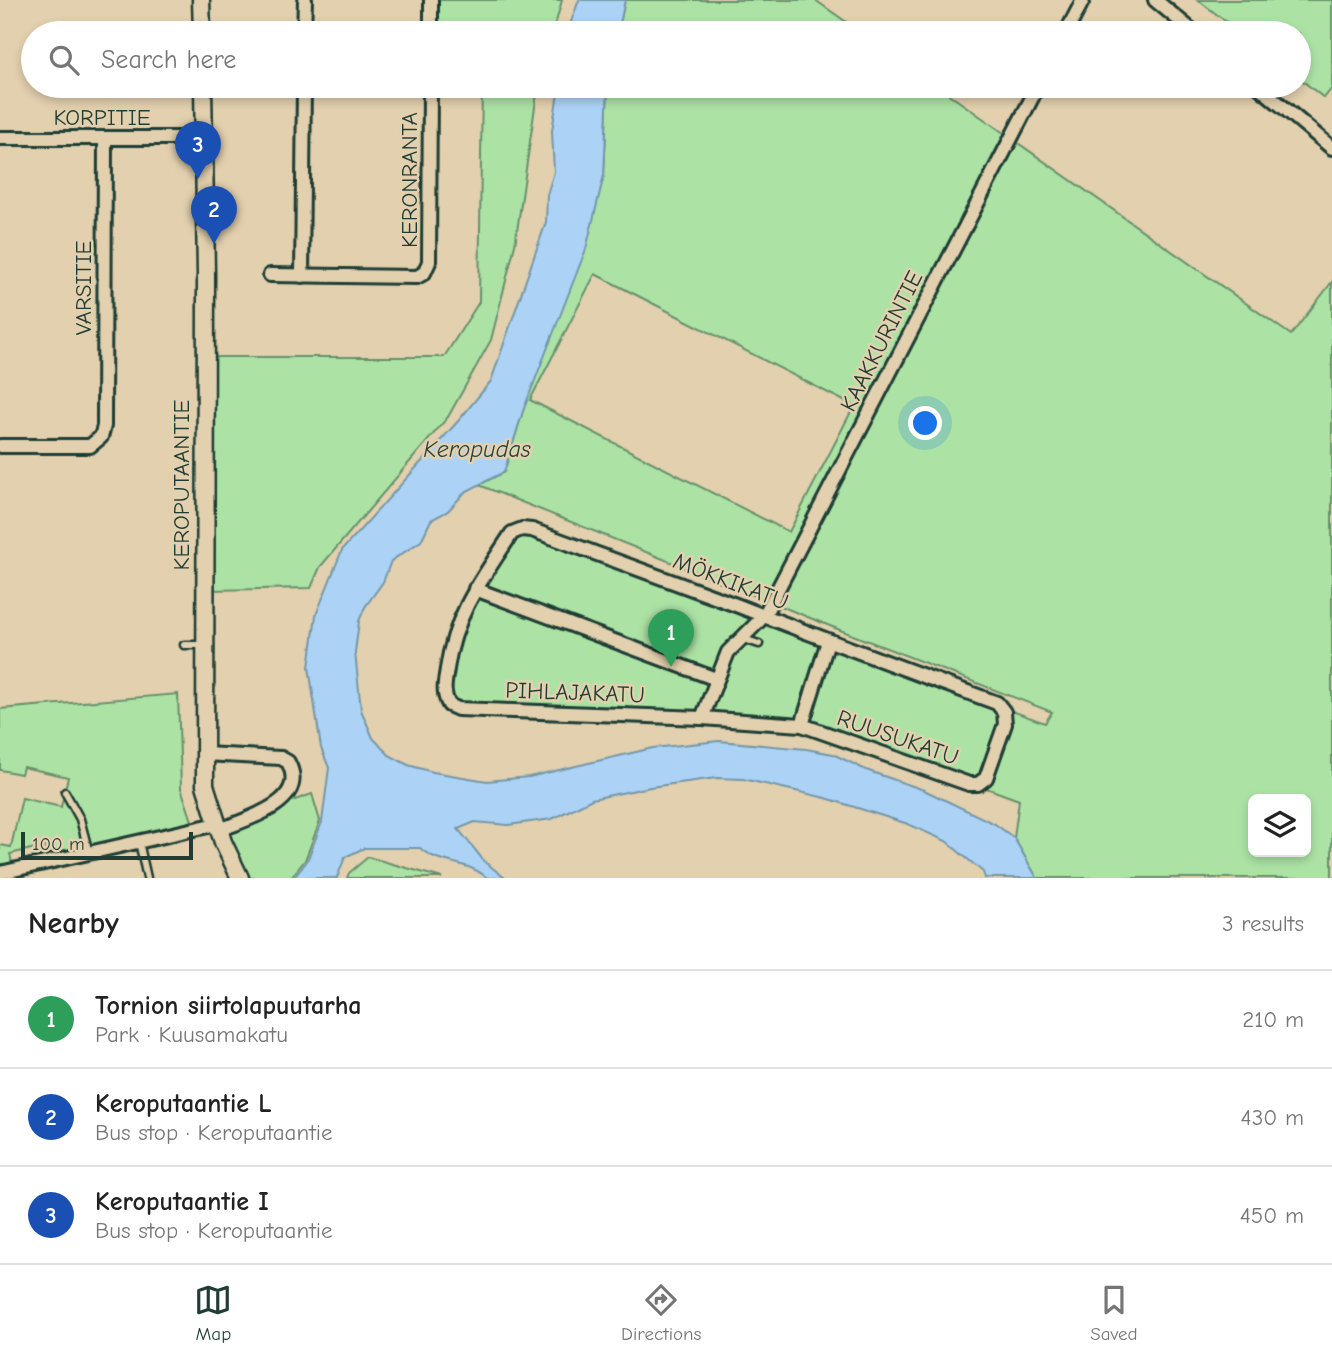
<!DOCTYPE html>
<html lang="en">
<head>
<meta charset="utf-8">
<style>
	body { margin:0; font-family:"Comic Neue",sans-serif; background:#f2f2f2; color:#222 }
	.controls { position:absolute; right:21px; bottom:21px; display:grid; overflow:hidden; border-radius:10px; box-shadow:0 4px 10px #0003 }
	.controls button { width:63px; height:63px; display:grid; place-items:center; padding:0; border:0; border-bottom:2px solid #e0e0e0; background:#fff; color:#222; font:35px sans-serif }
	.scale { position:absolute; left:21px; bottom:18px; width:172px; box-sizing:border-box; padding-left:7px; border:4px solid #1f3d34; border-top:0; font-size:19px; line-height:24px; white-space:nowrap; color:#1f3d34; -webkit-text-stroke:5px #e3d0ae; paint-order:stroke }
	.you { position:absolute; left:926px; top:424px; width:24px; height:24px; margin:-18px; border:5px solid #fff; border-radius:50%; background:#1a73e8; box-shadow:0 0 0 10px #1a73e833 }
	.badge { display:grid; place-items:center; width:46px; height:46px; border-radius:50%; background:#1f3d34; color:#fff; font-size:23px; font-weight:700 }
	.pin { position:absolute; translate:-50% -58px; filter:drop-shadow(0 2px 4px #0008) }
	.pin::after { content:''; position:absolute; top:37px; width:24px; height:21px; background:inherit; clip-path:polygon(0 0,100% 0,50% 100%) }
	.list { margin:0; padding:0; list-style:none }
	h2 { display:flex; justify-content:space-between; align-items:center; height:91px; margin:0; padding:0 28px; font-size:30px }
	h2 small { font-size:23px; font-weight:400; color:#767676 }
	.list li { display:grid; grid-template-columns:46px 1fr auto; gap:21px; align-items:center; box-sizing:border-box; height:98px; padding:0 28px; border-top:2px solid #e0e0e0 }
	.list b { display:block; font-size:26px; white-space:nowrap }
	.list p { margin:0; font-size:23px; white-space:nowrap; color:#767676 }
	.list em { font-size:23px; font-style:normal; color:#767676 }
	.icon { flex:none; width:38px; height:38px; fill:none; stroke:currentColor; stroke-width:2; stroke-linecap:round; stroke-linejoin:round }
	.map { position:relative; flex:none; width:1332px; height:878px; overflow:hidden }
	.search { position:absolute; background:#fff; box-shadow:0 4px 10px #0003; left:21px; right:21px; top:21px; height:77px; display:flex; align-items:center; gap:18px; box-sizing:border-box; padding:0 24px; border-radius:38px; color:#767676; font-size:26px }
	.sheet { height:385px; background:#fff }
	nav { display:flex; justify-content:space-around; align-items:center; box-sizing:border-box; height:98px; border-top:2px solid #e0e0e0; background:#fff; font-size:19px; color:#767676 }
	nav a { display:grid; justify-items:center; gap:4px }
	nav .on { color:#1f3d34 }
	.map>svg:first-child { display:block }
	.green { fill:#ace3a5; stroke:#66906c; stroke-width:2; fill-rule:evenodd }
	.water { fill:#acd3f6; stroke:#7497a8; stroke-width:2 }
	.lines { fill:none; stroke-linecap:round; stroke-linejoin:round }
	.lane-casing { stroke:#1f3d34; stroke-width:11 }
	.street-casing { stroke:#1f3d34; stroke-width:18 }
	.secondary-casing { stroke:#1f3d34; stroke-width:21 }
	.lane { stroke:#e3d0ae; stroke-width:6 }
	.street { stroke:#e3d0ae; stroke-width:12 }
	.secondary { stroke:#e3d0ae; stroke-width:16 }
	.labels { text-anchor:middle; stroke-width:5; stroke-linejoin:round; paint-order:stroke }
	.street-label { font-size:23px; fill:#1f3d34; stroke:#e3d0ae }
	.water-label { font-size:24px; font-style:italic; fill:#26443e; stroke:#e3d0ae }
</style>
</head>
<body>
<div class="map">
<svg width="1332" height="878" viewBox="0 0 1332 878">
	<rect width="100%" height="100%" fill="#e3d0ae"/>
	<filter id="ink" filterUnits="userSpaceOnUse"><feTurbulence type="fractalNoise" baseFrequency=".0143" numOctaves="2"/><feDisplacementMap in="SourceGraphic" scale="14" xChannelSelector="R" yChannelSelector="G"/><feConvolveMatrix kernelMatrix="1 2 1 2 8 2 1 2 1" color-interpolation-filters="sRGB"/></filter>
	<g filter="url(#ink)">
		<!-- green -->
		<g class="green">
			<polygon points="434,0 562,0 553,33 434,33"/>
			<polygon points="625,0 815,0 862,33 618,33"/>
			<polygon points="1198,0 1332,0 1332,88 1324,98 1299,78 1299,33 1241,33"/>
			<polygon points="482,86 538,86 515,245 491,340 448,417 320,567 311,588 206,590 212,357 444,357 479,302"/>
			<path d="M 608,86 L 937,86 L 1291,335 L 1332,282 L 1332,878 L 1037,878 L 1014,838 L 1019,800 L 806,722 L 459,706 C 444,697 449,683 452,668 C 460,617 487,578 514,536 L 523,533 L 1045,723 L 1052,712 L 845,632 L 479,485 L 504,472 L 523,411 L 604,175 ZM 595,274 L 854,406 L 789,532 L 530,400 ZM 1253,799 L 1306,799 L 1306,852 L 1253,852 Z"/>
			<polygon points="178,694 181,788 193,824 47,859 44,846 10,854 13,867 0,870 0,845 11,847 22,798 61,807 68,777 23,767 21,774 0,770 0,709"/>
			<polygon points="312,794 320,821 305,860 291,878 244,878 223,825"/>
			<polygon points="368,857 442,878 347,878 349,873"/>
		</g>
		<!-- water -->
		<g class="water">
			<polygon points="579,0 625,0 618,33 567,33"/>
			<path d="M 559,86 L 608,86 L 604,175 L 586,249 L 523,411 L 504,472 L 465,492 L 448,511 L 431,520 L 421,541 L 391,561 L 383,582 L 365,607 L 359,621 L 355,652 L 361,710 L 373,738 L 389,755 L 408,765 L 433,772 L 487,781 L 529,777 L 653,748 L 719,741 L 806,749 L 833,754 L 866,770 L 924,790 L 995,824 L 1014,838 L 1037,878 L 985,878 L 983,872 L 946,841 L 908,824 L 826,798 L 743,779 L 716,778 L 650,787 L 592,799 L 552,819 L 508,825 L 475,822 L 458,829 L 484,861 L 505,878 L 487,878 C 468,860 438,865 420,848 L 364,848 L 345,857 L 337,878 L 294,878 L 307,861 L 322,822 L 329,768 L 321,748 L 309,667 L 316,615 L 342,550 L 460,419 L 491,381 L 546,222 L 547,195 L 554,172 L 552,131 Z"/>
		</g>
		<g class="lines">
			<!-- lane casing -->
			<g class="lane-casing">
				<g id="lane">
					<polyline points="741,638 759,644"/>
					<polyline points="184,645 203,645"/>
					<polyline points="65,792 80,819 89,853"/>
					<polyline points="139,842 147,878"/>
				</g>
			</g>
			<!-- street casing -->
			<g class="street-casing">
				<g id="street">
					<polyline points="1155,0 1195,33"/>
					<polyline points="304,33 305,0"/>
					<polyline points="431,33 431,0"/>
					<polyline points="1066,33 1083,0"/>
					<polyline points="1258,86 1332,148"/>
					<polyline points="0,138 204,138"/>
					<polyline points="270,275 417,277 424,273 429,262 430,86"/>
					<polyline points="302,276 304,86"/>
					<polyline points="0,446 90,446 101,437 104,426 105,138"/>
					<polyline points="475,589 716,679"/>
					<path d="M 828,641 L 802,725 L 969,784 L 978,784 L 986,778 L 1005,724 L 1004,712 L 997,703 C 910,671 823,639 736,605 L 532,530 L 522,529 L 512,533 C 482,579 455,613 447,669 C 445,683 442,692 449,705 L 458,709 L 702,718 L 728,652 L 764,616 L 1038,86"/>
					<polyline points="702,718 802,725"/>
					<path d="M 204,754 L 281,758 L 288,762 C 310,803 247,818 220,830"/>
					<polyline points="0,873 217,824"/>
				</g>
			</g>
			<!-- secondary casing -->
			<g class="secondary-casing">
				<g id="secondary">
					<polyline points="201,0 202,33"/>
					<polyline points="203,86 206,274 205,785 223,842 240,878"/>
				</g>
			</g>
			<!-- lane -->
			<use href="#lane" class="lane"/>
			<!-- street -->
			<use href="#street" class="street"/>
			<!-- secondary -->
			<use href="#secondary" class="secondary"/>
		</g>
	</g>
	<g class="labels">
		<!-- street labels -->
		<g class="street-label">
			<text x="102" y="125">KORPITIE</text>
			<text transform="translate(409 180) rotate(-90)" y="8">KERONRANTA</text>
			<text transform="translate(83 288) rotate(-90)" y="8">VARSITIE</text>
			<text transform="translate(881 341) rotate(-63)" y="8">KAAKKURINTIE</text>
			<text transform="translate(181 485) rotate(-90)" y="8">KEROPUTAANTIE</text>
			<text transform="translate(731 581) rotate(21)" y="8">MÖKKIKATU</text>
			<text transform="translate(575 692) rotate(2)" y="8">PIHLAJAKATU</text>
			<text transform="translate(898 737) rotate(19)" y="8">RUUSUKATU</text>
		</g>
		<!-- water labels -->
		<g class="water-label">
			<text x="477" y="457">Keropudas</text>
		</g>
	</g>
</svg>
<div class="controls">
<button><svg class="icon" aria-label="layers" viewBox="0 0 24 24"><path d="M12 4l9 5-9 5-9-5zM3 14l9 5 9-5"/></svg></button>
</div>
<div class="scale">100 m</div>
<div class="you"></div>
<div class="pin badge" style="left:671px;top:667px;background:#2e9e5b">1</div>
<div class="pin badge" style="left:214px;top:244px;background:#1a4fb4">2</div>
<div class="pin badge" style="left:198px;top:179px;background:#1a4fb4">3</div>
<div class="search"><svg class="icon" aria-label="search" viewBox="0 0 24 24"><circle cx="10" cy="10" r="6"/><path d="M15 15l6 6"/></svg>Search here</div>
</div>
<section class="sheet">
<h2>Nearby<small>3 results</small></h2>
<ul class="list">
<li><span class="badge" style="background:#2e9e5b">1</span><div><b>Tornion siirtolapuutarha</b><p>Park · Kuusamakatu</p></div><em>210 m</em></li>
<li><span class="badge" style="background:#1a4fb4">2</span><div><b>Keroputaantie L</b><p>Bus stop · Keroputaantie</p></div><em>430 m</em></li>
<li><span class="badge" style="background:#1a4fb4">3</span><div><b>Keroputaantie I</b><p>Bus stop · Keroputaantie</p></div><em>450 m</em></li>
</ul>
</section>
<nav>
<a class="on"><svg class="icon" aria-label="map" viewBox="0 0 24 24"><path d="M3 6l6-2 6 2 6-2v14l-6 2-6-2-6 2zM9 4v14M15 6v14"/></svg>Map</a>
<a><svg class="icon" aria-label="directions" viewBox="0 0 24 24"><path d="M12 3l9 9-9 9-9-9zM9 14v-3h6M13 9l2 2-2 2"/></svg>Directions</a>
<a><svg class="icon" aria-label="saved" viewBox="0 0 24 24"><path d="M7 4h10v16l-5-4-5 4z"/></svg>Saved</a>
</nav>
</body>
</html>
